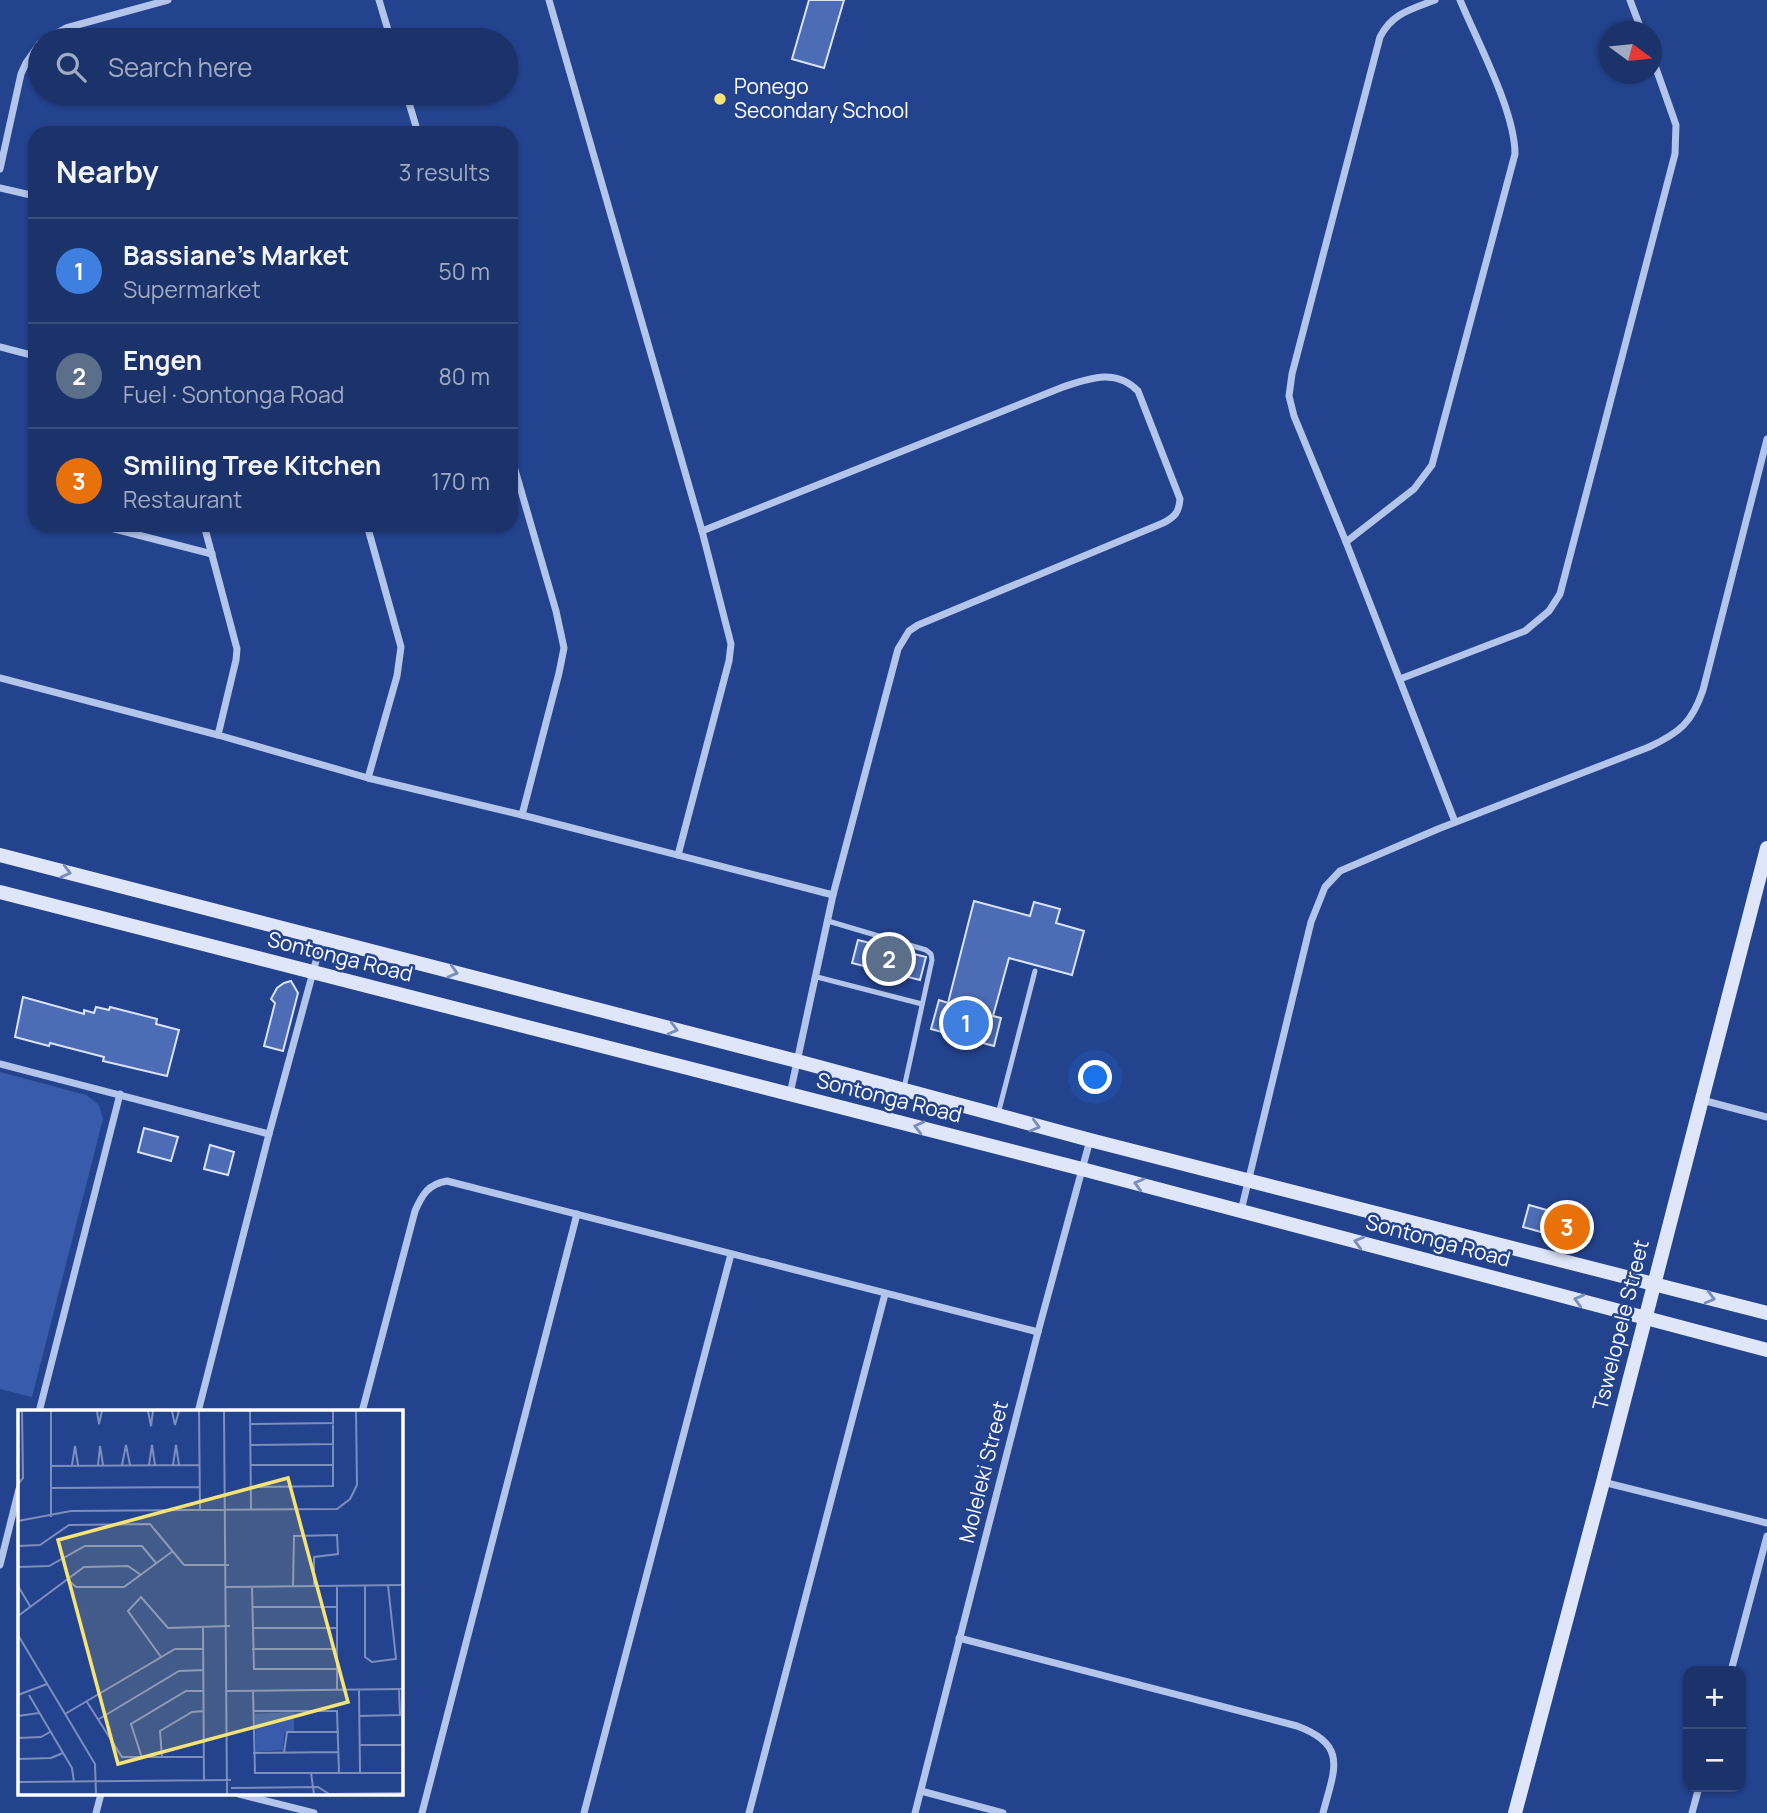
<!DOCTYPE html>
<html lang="en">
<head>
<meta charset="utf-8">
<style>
	body { margin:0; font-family:Manrope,sans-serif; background:#283e72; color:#f1f3f6 }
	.controls { position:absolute; right:21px; bottom:21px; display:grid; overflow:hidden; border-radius:14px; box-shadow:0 2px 5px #0004 }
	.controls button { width:63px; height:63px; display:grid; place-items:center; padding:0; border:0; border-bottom:2px solid #394d7e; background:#1b326a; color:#f1f3f6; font:35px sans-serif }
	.compass { position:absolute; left:1599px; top:21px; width:63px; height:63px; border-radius:50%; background:#1b326a; box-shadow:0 2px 5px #0004; rotate:105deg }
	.you { position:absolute; left:1096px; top:1078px; width:24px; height:24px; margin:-18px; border:5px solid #fff; border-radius:50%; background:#1a73e8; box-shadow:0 0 0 10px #1a73e833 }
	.badge { display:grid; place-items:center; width:46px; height:46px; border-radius:50%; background:#e69b98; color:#fff; font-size:23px; font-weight:700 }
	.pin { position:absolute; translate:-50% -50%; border:4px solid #fff; box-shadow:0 2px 7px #0006 }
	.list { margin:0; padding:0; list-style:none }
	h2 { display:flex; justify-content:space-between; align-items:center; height:91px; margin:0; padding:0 28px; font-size:30px }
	h2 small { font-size:23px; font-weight:400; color:#a0aac1 }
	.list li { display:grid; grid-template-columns:46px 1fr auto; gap:21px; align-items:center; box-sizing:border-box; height:105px; padding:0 28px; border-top:2px solid #394d7e }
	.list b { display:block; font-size:26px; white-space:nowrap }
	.list p { margin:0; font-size:23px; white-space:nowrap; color:#a0aac1 }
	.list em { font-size:23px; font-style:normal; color:#a0aac1 }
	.icon { flex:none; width:38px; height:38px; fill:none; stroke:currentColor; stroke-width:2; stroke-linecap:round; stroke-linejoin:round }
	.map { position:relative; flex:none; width:1767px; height:1813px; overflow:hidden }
	.search { position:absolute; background:#1b326a; box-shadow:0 2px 5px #0004; left:28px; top:28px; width:490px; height:77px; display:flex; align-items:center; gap:18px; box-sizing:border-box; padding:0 24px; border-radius:38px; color:#a0aac1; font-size:26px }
	.panel { position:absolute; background:#1b326a; box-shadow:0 2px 5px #0004; left:28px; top:126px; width:490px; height:406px; border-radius:21px }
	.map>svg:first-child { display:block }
	.green { fill:#385cab }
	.building { fill:#4c6cb5; stroke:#d8e2f8; stroke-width:2 }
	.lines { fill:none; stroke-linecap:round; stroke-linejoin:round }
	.lane { stroke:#b3c5eb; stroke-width:5 }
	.street { stroke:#b3c5eb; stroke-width:7 }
	.secondary { stroke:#dfe6f9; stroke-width:14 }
	.oneway { stroke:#788cbe }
	.poi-dot { fill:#f6e376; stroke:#24438e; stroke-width:2.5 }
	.labels { text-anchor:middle; stroke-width:5; stroke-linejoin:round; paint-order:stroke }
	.poi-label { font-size:21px; fill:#fff; stroke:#24438e; text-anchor:start }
	.street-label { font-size:21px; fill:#fff; stroke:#24438e }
	.inset-road { fill:none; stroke:#7c8ebb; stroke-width:2 }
	.view { fill:#f6e376; fill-opacity:0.15; stroke:#f6e376; stroke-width:3.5 }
	.inset-edge { fill:none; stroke:#fff; stroke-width:3.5 }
</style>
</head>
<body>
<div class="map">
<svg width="1767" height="1813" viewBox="0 0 1767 1813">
	<rect width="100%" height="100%" fill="#24438e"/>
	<!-- green -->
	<polygon class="green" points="0,1072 86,1095 99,1105 103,1119 32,1397 0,1389"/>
	<!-- building -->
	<g class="building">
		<polygon points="809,0 844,0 824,68 792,59"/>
		<polygon points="974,901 1030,916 1034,902 1060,909 1056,923 1084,931 1072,975 1009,958 993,1016 1001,1018 994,1046 931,1029 939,1000 948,1003"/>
		<polygon points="858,940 926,957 920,980 852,963"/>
		<polygon points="291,981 298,993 283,1051 264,1046 275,1003 271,999 277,988 284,983"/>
		<polygon points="23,997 84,1014 84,1010 94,1013 96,1007 109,1010 110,1007 157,1019 156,1024 179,1030 167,1076 103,1061 104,1057 50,1043 49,1046 15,1037"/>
		<polygon points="144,1128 178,1137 171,1161 138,1152"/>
		<polygon points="210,1145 234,1152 228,1175 204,1169"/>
		<polygon points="1529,1205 1561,1214 1561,1217 1578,1222 1573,1238 1556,1233 1555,1236 1523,1227"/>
	</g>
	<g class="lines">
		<!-- lane -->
		<g class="lane">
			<polyline points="828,921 926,950 931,954 932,960 904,1088"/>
			<polyline points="817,977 922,1004"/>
			<polyline points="998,1114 1035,971"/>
		</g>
		<!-- street -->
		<g class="street">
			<polyline points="379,0 391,40"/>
			<polyline points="549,0 702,531 731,644 729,661 678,855"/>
			<path d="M 1435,0 C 1412,9 1392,13 1380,37 L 1292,374 L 1289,396 L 1294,416 L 1346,542 L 1455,822"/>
			<polyline points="1630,0 1642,32"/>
			<polyline points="44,40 66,28 168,0"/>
			<polyline points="406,93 418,133"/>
			<polyline points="0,169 21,74 26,63 40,43"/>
			<polyline points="0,188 35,196"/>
			<polyline points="0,347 35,356"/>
			<polyline points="511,456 556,611 564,648 559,673 522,815"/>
			<polyline points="99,525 212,554"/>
			<polyline points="204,525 237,649 236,660 218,735"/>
			<polyline points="367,525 401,647 397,676 368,778"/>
			<path d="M 702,531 L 1063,387 C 1090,378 1116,368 1138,391 L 1180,499 C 1179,512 1175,517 1163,523 L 918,625 L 909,631 L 898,649 L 833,895 L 790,1094"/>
			<path d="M 1346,542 L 1414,489 L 1432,465 L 1515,154 C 1515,111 1477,41 1460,0"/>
			<polyline points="0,678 218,735 368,778 522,815 833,895"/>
			<polyline points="1400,679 1525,631 1549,611 1560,594 1675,154 1676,125 1652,57"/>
			<polyline points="0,1064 269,1134"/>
			<polyline points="1702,1100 1767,1117"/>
			<path d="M 1241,1211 L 1311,922 L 1325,887 L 1340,871 L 1438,829 L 1649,747 C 1679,733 1692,723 1703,690 L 1767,439"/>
			<polyline points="39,1412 120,1094"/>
			<polyline points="198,1412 269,1134 322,939"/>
			<path d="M 362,1412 L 415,1211 C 422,1195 428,1184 447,1181 L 1038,1332"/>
			<polyline points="1603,1482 1767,1523"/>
			<polyline points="0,1565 19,1489"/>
			<path d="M 959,1638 L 1297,1726 C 1349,1745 1334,1770 1323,1813"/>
			<polyline points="1731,1671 1767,1536"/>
			<polyline points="921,1791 1003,1813"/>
			<polyline points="239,1794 314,1813"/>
			<polyline points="96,1813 101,1794"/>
			<polyline points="422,1813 577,1214"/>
			<polyline points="584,1813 731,1254"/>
			<polyline points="749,1813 885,1294"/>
			<polyline points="915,1813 1038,1332 1090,1140"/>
			<polyline points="1692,1813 1699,1787"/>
		</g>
		<!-- secondary -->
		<g class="secondary">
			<polyline points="0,855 797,1061 1090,1140 1767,1313"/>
			<polyline points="0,892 1082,1169 1767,1350"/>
			<polyline points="1515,1813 1603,1482 1767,848"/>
		</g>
	</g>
	<!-- one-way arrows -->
	<defs><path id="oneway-chevron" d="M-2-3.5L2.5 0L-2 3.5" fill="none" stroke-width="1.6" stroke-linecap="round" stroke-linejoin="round" transform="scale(1.75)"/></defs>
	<g class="oneway">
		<use href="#oneway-chevron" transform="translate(66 872) rotate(14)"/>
		<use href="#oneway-chevron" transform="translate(453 972) rotate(15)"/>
		<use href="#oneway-chevron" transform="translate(673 1029) rotate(15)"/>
		<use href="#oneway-chevron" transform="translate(1035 1126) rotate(15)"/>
		<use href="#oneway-chevron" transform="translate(919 1127) rotate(-166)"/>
		<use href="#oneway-chevron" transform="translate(1139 1184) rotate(-165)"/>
		<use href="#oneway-chevron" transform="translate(1359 1242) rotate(-165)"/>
		<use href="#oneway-chevron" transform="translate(1710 1298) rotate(15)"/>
		<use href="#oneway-chevron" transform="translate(1579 1300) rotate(-165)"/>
	</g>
	<!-- markers -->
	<circle class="poi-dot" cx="720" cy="99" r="7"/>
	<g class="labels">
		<!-- poi labels -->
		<g class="poi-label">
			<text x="734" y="94">Ponego<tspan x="734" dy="24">Secondary School</tspan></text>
		</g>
		<!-- street labels -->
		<g class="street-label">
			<text transform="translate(340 957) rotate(14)" y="7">Sontonga Road</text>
			<text transform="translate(889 1098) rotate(14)" y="7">Sontonga Road</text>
			<text transform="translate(1438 1241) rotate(15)" y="7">Sontonga Road</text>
			<text transform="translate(1621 1325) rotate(-76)" y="7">Tswelopele Street</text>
			<text transform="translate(984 1472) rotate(-76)" y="7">Moleleki Street</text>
		</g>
	</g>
	<!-- overview -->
	<g transform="translate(18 1410)">
		<rect width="385" height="385" fill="#24438e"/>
		<path d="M 276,302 L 276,321 L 266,323 L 265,340 L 238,342 L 237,304 Z" fill="#385cab"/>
		<path class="inset-road" d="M 33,1 L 33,107M 79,1 L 81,14 L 84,1M 130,1 L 133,16 L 135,1M 154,1 L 157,15 L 161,1M 181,1 L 182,100M 206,1 L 209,384M 232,1 L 233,100M 232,14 L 316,13M 232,35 L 316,34M 54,55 L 57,36 L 60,55M 80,55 L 82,36 L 85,55M 104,55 L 108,35 L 112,55M 131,55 L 134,35 L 137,55M 155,55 L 158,35 L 161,55M 232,55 L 316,55M 33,56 L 181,55M 0,74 L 5,68 L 4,1M 233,77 L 315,76 L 315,1M 33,78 L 181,77M 0,111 L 53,101 L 319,99 L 332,89 L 339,75 L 338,1M 0,136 L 22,135 L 51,115 L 132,114 L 166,155 L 211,155M 0,157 L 31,156 L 67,136 L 124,136 L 138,153M 49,169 L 58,177 L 106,177 L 155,141M 0,176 L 12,196M 275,176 L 276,126 L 319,125 L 320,144 L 296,147 L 296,176M 319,176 L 319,280M 347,176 L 347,247 L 354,252 L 378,249 L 370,175M 207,177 L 385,175M 234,177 L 236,259 L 319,259M 234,197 L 319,197M 0,206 L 66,157 L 110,156 L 123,165M 185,218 L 186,370M 234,218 L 319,218M 0,225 L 77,354 L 78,384M 234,239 L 319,239M 143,247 L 110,201 L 123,187 L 150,218 L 212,216M 341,280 L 342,363M 208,281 L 385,279M 235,281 L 237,363 L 385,363M 0,285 L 29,274M 11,285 L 54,358 L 56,372M 69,292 L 104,347 L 186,347M 235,301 L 319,301 L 321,363M 47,304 L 157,239 L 185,239M 0,306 L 21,303M 341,306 L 382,305 L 381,280M 81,309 L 161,261 L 186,260M 0,328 L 23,327 L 32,322M 341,335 L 385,335M 235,343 L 320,342M 266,343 L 269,322 L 321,322M 144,347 L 142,321 L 174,302 L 186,301M 124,348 L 113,314 L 168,281 L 186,281M 0,349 L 33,348 L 45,343M 293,363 L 296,384M 0,372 L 213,370M 213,378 L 300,377 L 311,384M 311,384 L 385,383"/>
		<path class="view" d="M 270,68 L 330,292 L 100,354 L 40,130 Z"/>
		<rect width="385" height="385" class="inset-edge"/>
	</g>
</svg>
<div class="controls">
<button>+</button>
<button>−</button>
</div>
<svg class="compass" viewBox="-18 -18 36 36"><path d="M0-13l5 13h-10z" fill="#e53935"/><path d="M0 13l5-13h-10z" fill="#a0aac1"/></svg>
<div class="you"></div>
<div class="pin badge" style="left:966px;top:1023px;background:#3f7fe0">1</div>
<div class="pin badge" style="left:889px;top:959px;background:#5c6f8a">2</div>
<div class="pin badge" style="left:1567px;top:1227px;background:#e8710a">3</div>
<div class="search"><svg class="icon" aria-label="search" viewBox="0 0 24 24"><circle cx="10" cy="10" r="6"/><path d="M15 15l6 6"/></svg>Search here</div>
<section class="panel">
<h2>Nearby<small>3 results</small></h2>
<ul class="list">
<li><span class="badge" style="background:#3f7fe0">1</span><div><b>Bassiane's Market</b><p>Supermarket</p></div><em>50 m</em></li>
<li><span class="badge" style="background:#5c6f8a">2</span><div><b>Engen</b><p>Fuel · Sontonga Road</p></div><em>80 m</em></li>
<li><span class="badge" style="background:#e8710a">3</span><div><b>Smiling Tree Kitchen</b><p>Restaurant</p></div><em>170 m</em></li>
</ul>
</section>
</div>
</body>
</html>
